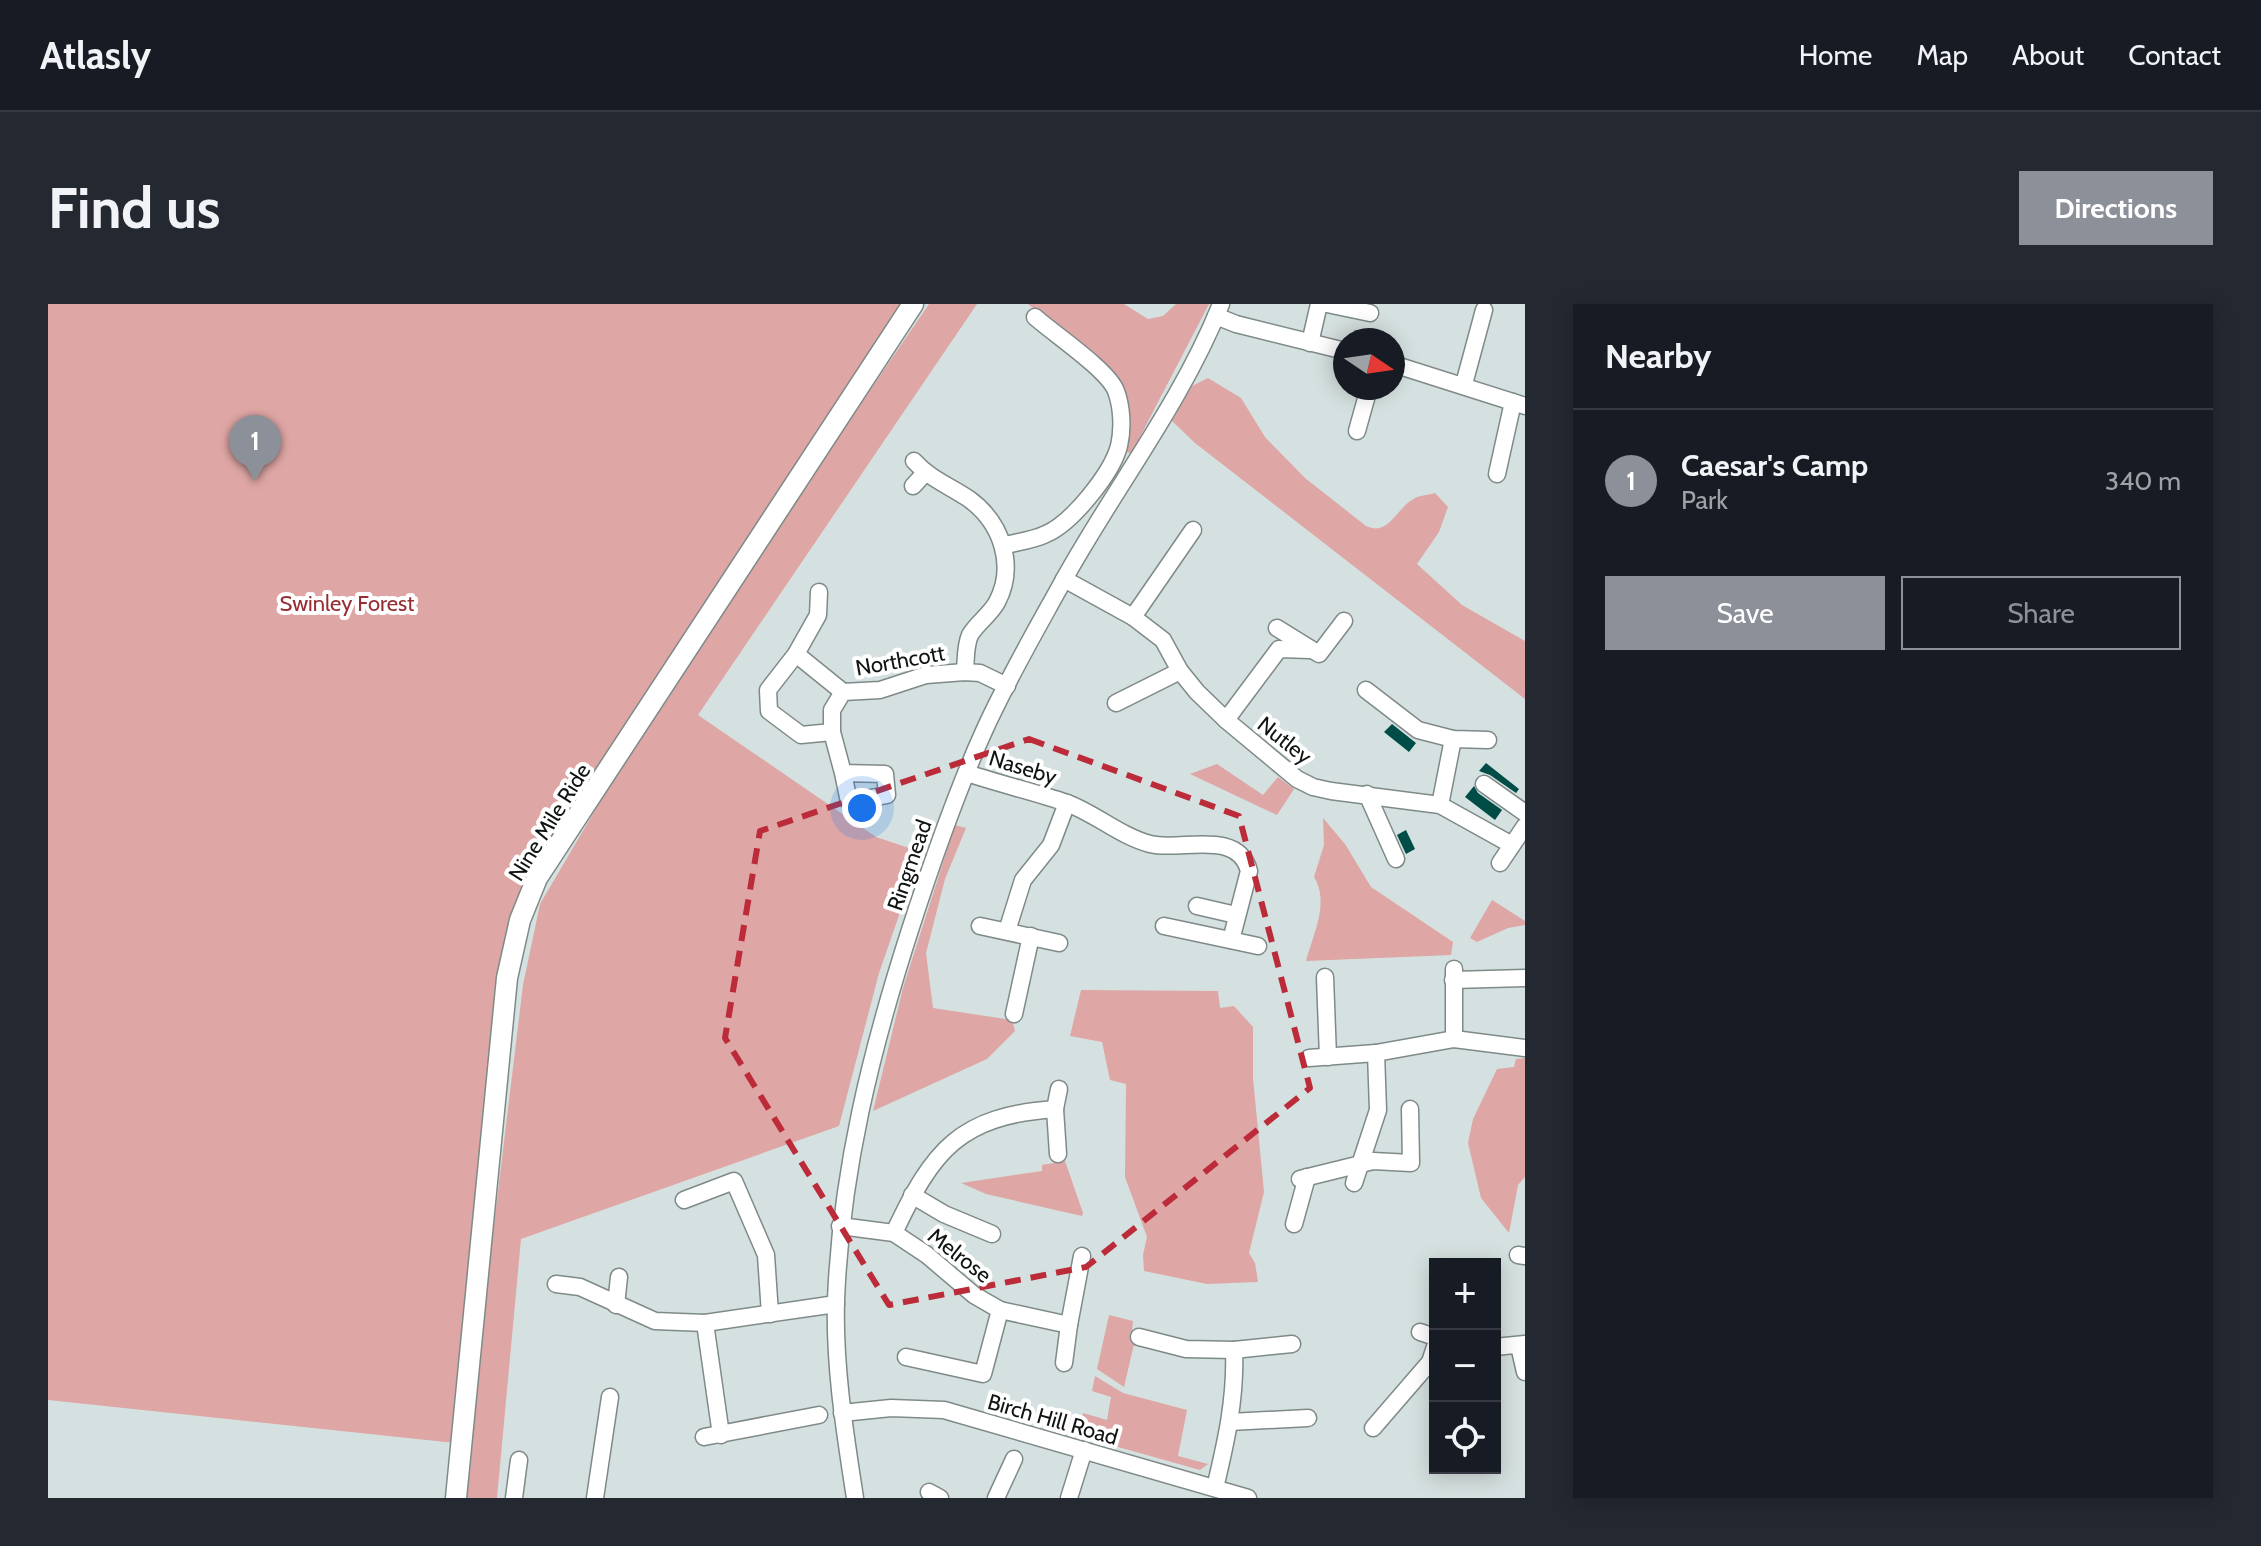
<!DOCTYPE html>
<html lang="en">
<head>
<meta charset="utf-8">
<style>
	body { margin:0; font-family:Cabin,sans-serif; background:#242831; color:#f1f3f6 }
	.controls { position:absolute; right:24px; bottom:24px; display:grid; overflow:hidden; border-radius:0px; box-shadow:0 4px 20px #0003 }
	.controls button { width:72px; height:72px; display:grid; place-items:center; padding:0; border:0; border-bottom:2px solid #363941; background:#171b24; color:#f1f3f6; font:40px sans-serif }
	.compass { position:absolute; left:1285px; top:24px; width:72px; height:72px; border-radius:50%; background:#171b24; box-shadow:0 4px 20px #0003; rotate:103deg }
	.you { position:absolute; left:814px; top:504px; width:28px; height:28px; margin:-20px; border:6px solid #fff; border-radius:50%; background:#1a73e8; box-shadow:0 0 0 12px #1a73e833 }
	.badge { display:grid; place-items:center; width:52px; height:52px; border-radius:50%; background:#8c9099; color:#fff; font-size:26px; font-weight:700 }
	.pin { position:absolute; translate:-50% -66px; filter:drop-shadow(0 2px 4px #0008) }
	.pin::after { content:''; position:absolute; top:42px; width:28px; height:24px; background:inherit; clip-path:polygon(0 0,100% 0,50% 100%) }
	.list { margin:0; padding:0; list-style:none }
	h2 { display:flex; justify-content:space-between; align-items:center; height:104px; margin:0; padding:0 32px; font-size:34px }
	h2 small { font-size:26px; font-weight:400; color:#9ea1a6 }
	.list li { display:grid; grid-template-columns:52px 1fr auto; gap:24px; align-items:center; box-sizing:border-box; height:144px; padding:0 32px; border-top:2px solid #363941 }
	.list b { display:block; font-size:30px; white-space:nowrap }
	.list p { margin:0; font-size:26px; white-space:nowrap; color:#9ea1a6 }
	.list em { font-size:26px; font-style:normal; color:#9ea1a6 }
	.actions { display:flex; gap:16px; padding:24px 32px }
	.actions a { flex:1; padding:18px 0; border:2px solid #8c9099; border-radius:0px; text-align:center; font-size:28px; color:#8c9099 }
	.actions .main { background:#8c9099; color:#fff }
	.icon { flex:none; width:44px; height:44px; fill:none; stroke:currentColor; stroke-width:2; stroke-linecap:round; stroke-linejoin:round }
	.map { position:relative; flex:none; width:1477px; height:1194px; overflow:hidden; border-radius:0px }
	header { display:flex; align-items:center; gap:48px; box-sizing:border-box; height:112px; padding:0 40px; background:#171b24; border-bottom:2px solid #363941 }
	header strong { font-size:38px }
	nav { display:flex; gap:44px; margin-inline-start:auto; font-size:28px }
	.intro { display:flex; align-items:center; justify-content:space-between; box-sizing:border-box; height:192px; padding:0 48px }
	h1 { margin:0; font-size:56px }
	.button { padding:20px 36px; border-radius:0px; background:#8c9099; color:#fff; font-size:28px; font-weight:700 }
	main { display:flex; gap:48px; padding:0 48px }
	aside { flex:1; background:#171b24; border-radius:0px; box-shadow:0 4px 20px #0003 }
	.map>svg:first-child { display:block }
	.green { fill:#dea6a4 }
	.building { fill:#004c47 }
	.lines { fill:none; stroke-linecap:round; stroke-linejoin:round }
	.minor-casing { stroke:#7e8a88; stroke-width:19 }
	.major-casing { stroke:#7e8a88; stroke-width:23 }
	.minor { stroke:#fff; stroke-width:16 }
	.major { stroke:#fff; stroke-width:20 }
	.marked { fill:none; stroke:#bc2b39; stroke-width:6; stroke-dasharray:16 10; stroke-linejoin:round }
	.labels { text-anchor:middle; stroke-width:8; stroke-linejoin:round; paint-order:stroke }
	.park-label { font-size:22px; fill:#962e34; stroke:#fff }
	.street-label { font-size:22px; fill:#0f1413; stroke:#fff }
</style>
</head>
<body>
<header>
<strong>Atlasly</strong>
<nav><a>Home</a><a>Map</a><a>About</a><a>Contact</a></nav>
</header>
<div class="intro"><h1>Find us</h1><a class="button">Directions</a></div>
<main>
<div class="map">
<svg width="1477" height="1194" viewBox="0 0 1477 1194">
	<rect width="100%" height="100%" fill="#d5e1e0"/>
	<!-- green -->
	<g class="green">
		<polygon points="0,0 854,0 472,591 407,1139 0,1096"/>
		<polygon points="881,0 929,0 650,411 828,533 873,548 831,669 791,822 473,935 449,1194 413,1194 475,681 492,600 620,382"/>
		<polygon points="980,0 1076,0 1100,15 1115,12 1128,0 1161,0 1083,150 1076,146 1059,64"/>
		<path d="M 1160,74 L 1193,94 L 1217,133 L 1257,174 L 1318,222 C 1341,233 1348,204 1367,194 C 1373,191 1381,191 1387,189 L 1400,203 L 1391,228 L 1369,260 L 1414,301 L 1477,337 L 1477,395 L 1147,139 L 1124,117 L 1144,82 Z"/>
		<polygon points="1169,460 1215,491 1230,473 1246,485 1229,511 1142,470"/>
		<path d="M 1275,514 L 1297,540 L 1323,583 L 1405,638 L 1403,651 L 1258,657 C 1265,631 1282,598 1266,573 L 1276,541 Z"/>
		<polygon points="907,521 918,524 897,575 878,649 885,704 964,716 967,727 939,755 825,807 855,684"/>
		<polygon points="1444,596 1477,617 1477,621 1460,624 1429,638 1422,634"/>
		<polygon points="1033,686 1170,687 1172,704 1186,702 1205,723 1205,774 1216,888 1201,949 1207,959 1210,978 1159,980 1096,967 1095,951 1099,933 1077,873 1078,780 1062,776 1054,738 1022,732"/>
		<polygon points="1477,754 1477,873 1470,881 1461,929 1433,894 1420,839 1425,815 1449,765 1466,763 1468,755"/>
		<polygon points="1017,857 1035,909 1034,912 938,890 913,879 994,867 994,861"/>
		<polygon points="1061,1011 1085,1017 1083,1038 1086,1040 1076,1083 1049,1065"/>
		<polygon points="1047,1072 1075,1089 1139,1106 1130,1152 1160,1160 1152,1166 1031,1132 1035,1109 1059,1116 1063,1093 1044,1087"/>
	</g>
	<!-- building -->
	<g class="building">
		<polygon points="1344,420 1368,439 1361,448 1336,428"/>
		<polygon points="1438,459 1471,485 1468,489 1442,471 1431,467"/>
		<polygon points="1426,482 1430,489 1454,506 1447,516 1417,493"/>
		<polygon points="1358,526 1367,545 1358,550 1349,531"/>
	</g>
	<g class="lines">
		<!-- minor casing -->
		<g class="minor-casing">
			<g id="minor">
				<polyline points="1279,0 1322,9"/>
				<polyline points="1168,12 1188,20 1297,47"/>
				<polyline points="1262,39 1271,0"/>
				<polyline points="1345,60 1477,102"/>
				<polyline points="1416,80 1436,6"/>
				<polyline points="1309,127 1321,84"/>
				<path d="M 866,157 C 882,175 902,182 921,195 C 954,219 968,262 949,298 C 942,311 929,319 922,331 C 917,342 918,356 917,368"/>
				<polyline points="1449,170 1465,98"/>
				<polyline points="865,182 877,169"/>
				<path d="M 957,241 C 970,238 986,236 998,230 C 1024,219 1064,169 1071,142 C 1075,125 1074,103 1068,87 C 1060,66 1006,30 987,13"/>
				<polyline points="1016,275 1085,313 1115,336 1132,367 1149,388 1178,416 1249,475 1265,483 1283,487 1392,501 1464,541"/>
				<polyline points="771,288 770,311 748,350 720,386 721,407 753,431 784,428"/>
				<polyline points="1085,313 1145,226"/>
				<polyline points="1229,324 1271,350 1296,317"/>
				<polyline points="748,350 795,388"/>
				<polyline points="1318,386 1370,426 1405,435 1440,436"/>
				<polyline points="1068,399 1132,367"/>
				<polyline points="1178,416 1231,345 1262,346"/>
				<polyline points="795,469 801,498 839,491 837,470 795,469 784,428 784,406 795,388 832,386 878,371 917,368 932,369 959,382"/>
				<path d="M 919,469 C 952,480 986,488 1019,499 C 1048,510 1072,532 1102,540 C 1132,548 1190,524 1201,567 L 1183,636"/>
				<polyline points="1436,480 1477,509"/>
				<polyline points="1319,490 1348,555"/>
				<polyline points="1392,501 1405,435"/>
				<polyline points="1452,559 1477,522"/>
				<polyline points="1149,602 1188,611"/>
				<polyline points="932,622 1011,639"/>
				<polyline points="1116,622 1210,642"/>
				<polyline points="959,627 975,576 1003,541 1019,499"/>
				<polyline points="1406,665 1406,735"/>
				<polyline points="1277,673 1280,753"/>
				<polyline points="1405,676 1477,674"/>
				<polyline points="966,710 983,632"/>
				<polyline points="1261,754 1328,749 1406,735 1477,744"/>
				<polyline points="1007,805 1011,785"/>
				<polyline points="1252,875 1325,857 1363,859 1362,805"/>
				<polyline points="1306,879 1330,806 1328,749"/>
				<polyline points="864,891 896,910 944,930"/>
				<polyline points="636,896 686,877 718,951 722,1010"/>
				<polyline points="1246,920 1259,873"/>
				<polyline points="792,922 846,929 879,951 926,991 952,1006 1021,1021 1034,952"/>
				<path d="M 846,929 C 885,846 911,812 1007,805 L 1010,850"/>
				<polyline points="1470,951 1477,952"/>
				<polyline points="508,980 532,983 607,1017 657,1019 788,1000"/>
				<polyline points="568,1001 571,973"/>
				<polyline points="657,1019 673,1131"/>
				<polyline points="1372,1028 1387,1033"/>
				<polyline points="1091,1033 1138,1045 1186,1046"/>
				<polyline points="1471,1042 1477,1068"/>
				<polyline points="1447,1043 1477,1040"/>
				<polyline points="858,1053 935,1070 952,1006"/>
				<polyline points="1016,1059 1021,1021"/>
				<polyline points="794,1109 843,1104 896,1106 1200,1194"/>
				<polyline points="1182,1118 1260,1114"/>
				<polyline points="1325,1124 1382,1058 1387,1043"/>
				<polyline points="656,1133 771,1111"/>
				<path d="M 1167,1184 C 1178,1138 1188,1094 1186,1046 L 1244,1040"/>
				<polyline points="881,1188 892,1194"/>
				<polyline points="466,1194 471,1156"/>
				<polyline points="547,1194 562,1093"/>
				<path d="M 807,1194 C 797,1129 786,1062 788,996 C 793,868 823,747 862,626 C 884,558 907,491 936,427 C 959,376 987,328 1014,279 C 1065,186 1133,100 1173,0"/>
				<polyline points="948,1194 966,1155"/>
				<polyline points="1021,1194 1036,1146"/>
			</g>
		</g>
		<!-- major casing -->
		<g class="major-casing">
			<polyline id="major" points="408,1194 459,674 472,616 489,574 865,0"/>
		</g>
		<!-- minor -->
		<use href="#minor" class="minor"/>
		<!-- major -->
		<use href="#major" class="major"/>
	</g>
	<!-- marked area -->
	<path class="marked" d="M 981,435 L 1191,512 L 1262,784 L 1038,963 L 841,1001 L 677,734 L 712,527 Z"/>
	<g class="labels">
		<!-- park labels -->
		<g class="park-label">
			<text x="299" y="307">Swinley Forest</text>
		</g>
		<!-- street labels -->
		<g class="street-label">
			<text transform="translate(852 356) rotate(-10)" y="8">Northcott</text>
			<text transform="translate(1237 436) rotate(38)" y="8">Nutley</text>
			<text transform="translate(975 463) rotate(17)" y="8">Naseby</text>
			<text transform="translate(501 518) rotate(-58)" y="8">Nine Mile Ride</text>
			<text transform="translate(861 561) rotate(-71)" y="8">Ringmead</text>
			<text transform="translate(912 951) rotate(38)" y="8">Melrose</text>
			<text transform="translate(1005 1115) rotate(16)" y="8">Birch Hill Road</text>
		</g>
	</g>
</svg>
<div class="controls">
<button>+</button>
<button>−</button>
<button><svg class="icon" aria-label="locate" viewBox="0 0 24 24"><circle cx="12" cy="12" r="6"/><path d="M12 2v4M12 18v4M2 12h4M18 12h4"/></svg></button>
</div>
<svg class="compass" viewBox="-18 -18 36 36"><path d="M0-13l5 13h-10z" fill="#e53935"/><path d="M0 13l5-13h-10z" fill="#9ea1a6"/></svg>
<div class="you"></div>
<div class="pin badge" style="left:207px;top:177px">1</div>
</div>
<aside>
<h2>Nearby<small></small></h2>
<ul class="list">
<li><span class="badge">1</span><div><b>Caesar's Camp</b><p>Park</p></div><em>340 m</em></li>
</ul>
<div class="actions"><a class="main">Save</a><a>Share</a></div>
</aside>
</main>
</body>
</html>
